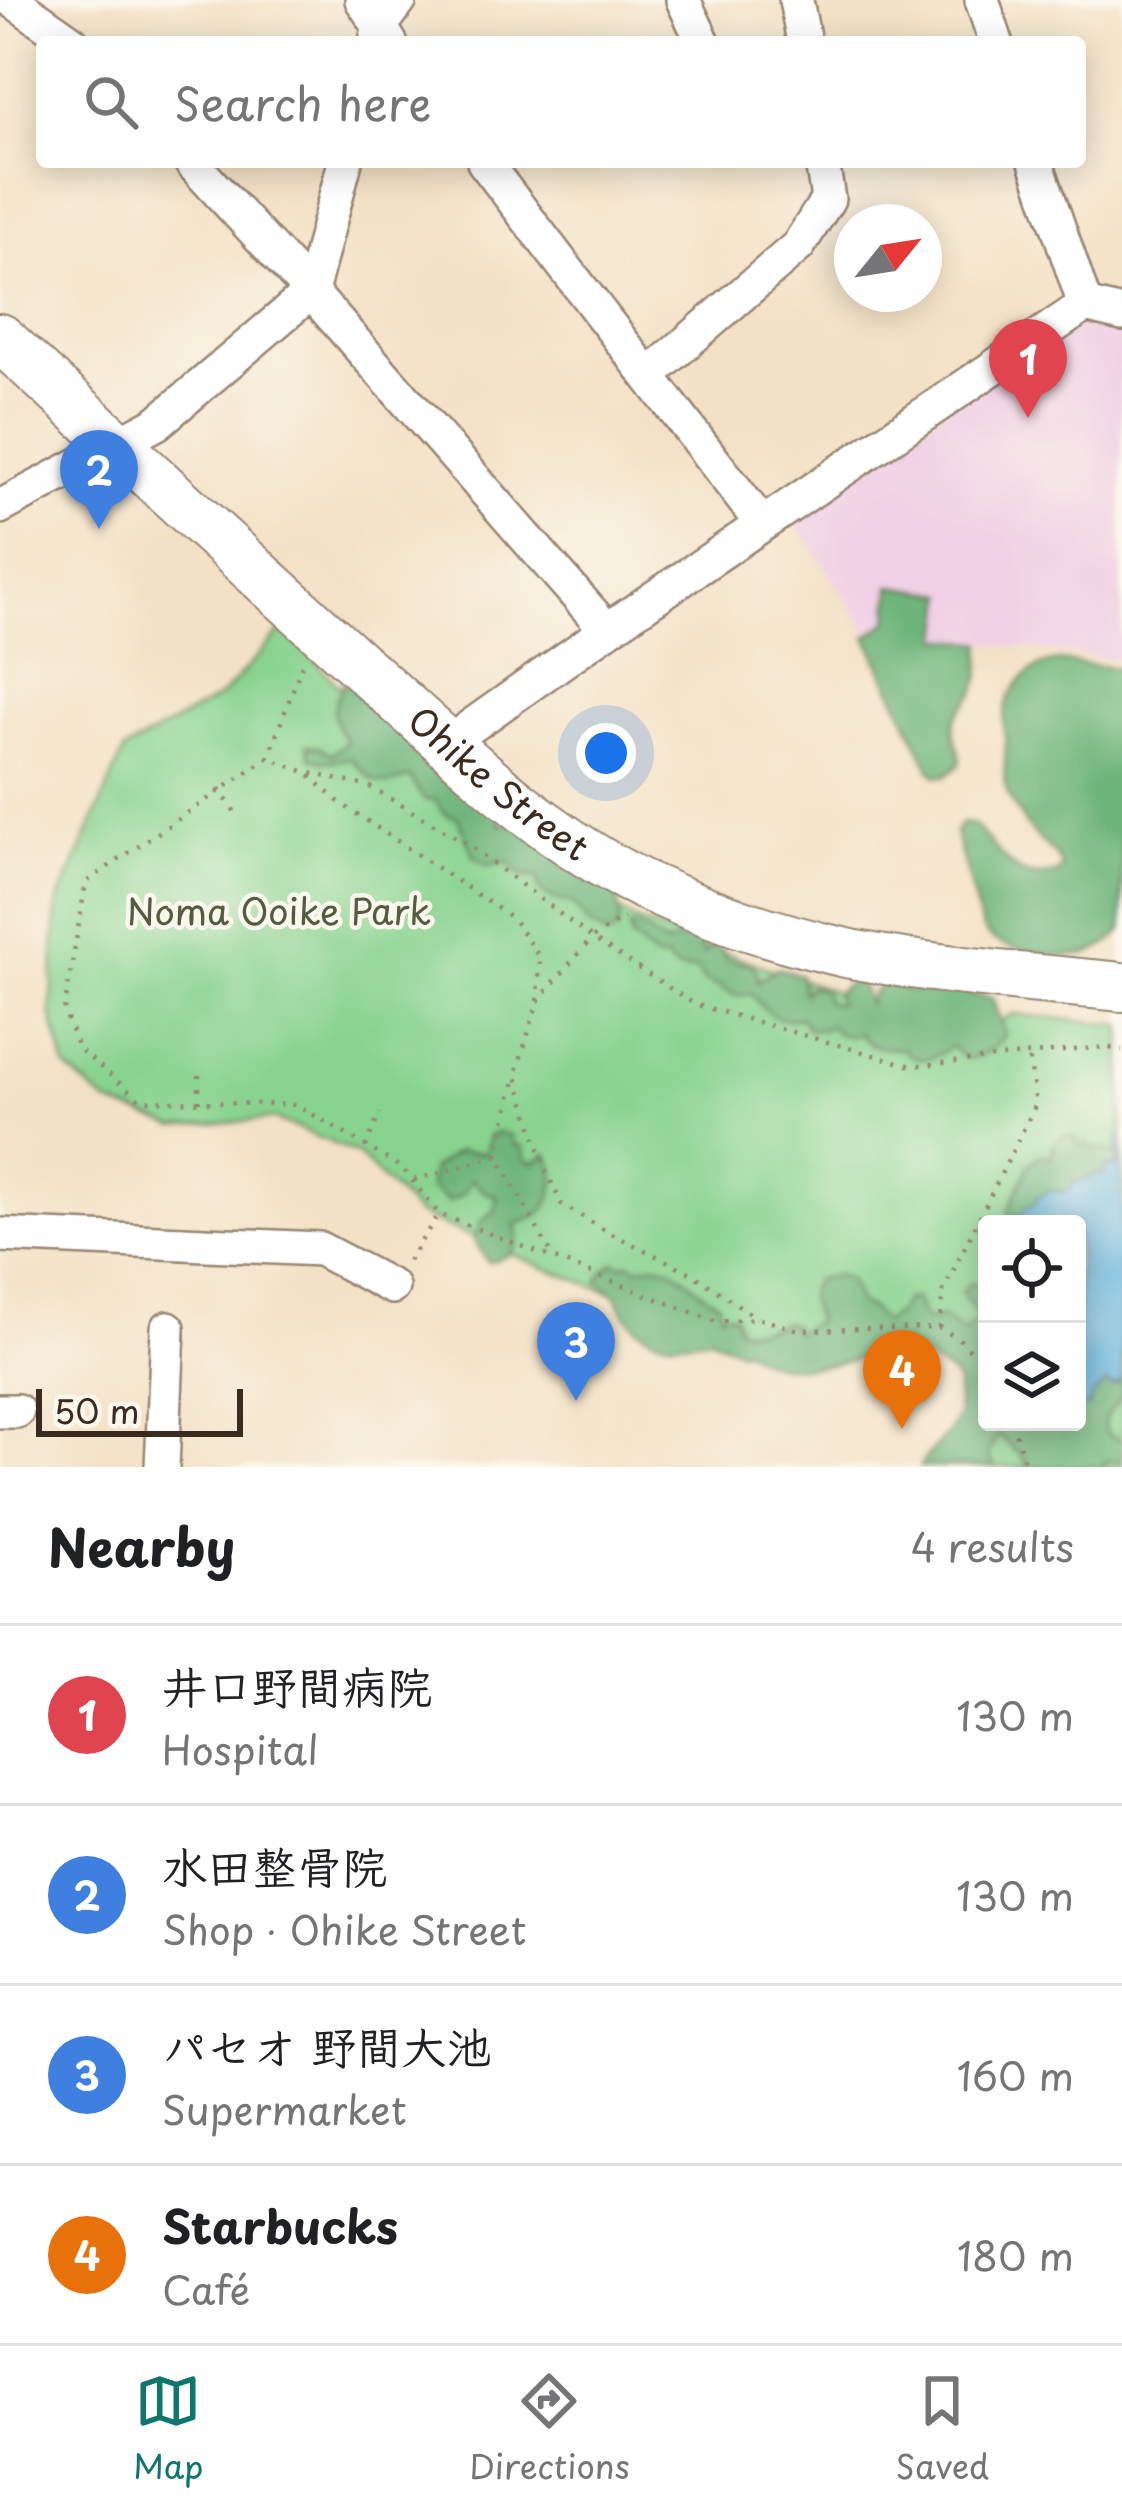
<!DOCTYPE html>
<html lang="en">
<head>
<meta charset="utf-8">
<style>
	body { margin:0; font-family:"Playpen Sans","Klee One",sans-serif; background:#f6f6f6; color:#202124 }
	.controls { position:absolute; right:36px; bottom:36px; display:grid; overflow:hidden; border-radius:12px; box-shadow:0 6px 30px #0003 }
	.controls button { width:108px; height:108px; display:grid; place-items:center; padding:0; border:0; border-bottom:3px solid #e0e0e0; background:#fff; color:#202124; font:60px sans-serif }
	.compass { position:absolute; left:834px; top:204px; width:108px; height:108px; border-radius:50%; background:#fff; box-shadow:0 6px 30px #0003; rotate:60deg }
	.scale { position:absolute; left:36px; bottom:30px; width:207px; box-sizing:border-box; padding-left:12px; border:6px solid #3b2a1e; border-top:0; font-size:33px; line-height:42px; white-space:nowrap; color:#3b2a1e; -webkit-text-stroke:9px #fbf7ec; paint-order:stroke }
	.you { position:absolute; left:606px; top:753px; width:42px; height:42px; margin:-30px; border:9px solid #fff; border-radius:50%; background:#1a73e8; box-shadow:0 0 0 18px #1a73e833 }
	.badge { display:grid; place-items:center; width:78px; height:78px; border-radius:50%; background:#0f766e; color:#fff; font-size:39px; font-weight:700 }
	.pin { position:absolute; translate:-50% -99px; filter:drop-shadow(0 3px 6px #0008) }
	.pin::after { content:''; position:absolute; top:63px; width:42px; height:36px; background:inherit; clip-path:polygon(0 0,100% 0,50% 100%) }
	.list { margin:0; padding:0; list-style:none }
	h2 { display:flex; justify-content:space-between; align-items:center; height:156px; margin:0; padding:0 48px; font-size:51px }
	h2 small { font-size:39px; font-weight:400; color:#757577 }
	.list li { display:grid; grid-template-columns:78px 1fr auto; gap:36px; align-items:center; box-sizing:border-box; height:180px; padding:0 48px; border-top:3px solid #e0e0e0 }
	.list b { display:block; font-size:45px; white-space:nowrap }
	.list p { margin:0; font-size:39px; white-space:nowrap; color:#757577 }
	.list em { font-size:39px; font-style:normal; color:#757577 }
	.icon { flex:none; width:66px; height:66px; fill:none; stroke:currentColor; stroke-width:2; stroke-linecap:round; stroke-linejoin:round }
	.map { position:relative; flex:none; width:1122px; height:1467px; overflow:hidden }
	.search { position:absolute; background:#fff; box-shadow:0 6px 30px #0003; left:36px; right:36px; top:36px; height:132px; display:flex; align-items:center; gap:30px; box-sizing:border-box; padding:0 42px; border-radius:12px; color:#757577; font-size:45px }
	.sheet { height:876px; background:#fff }
	nav { display:flex; justify-content:space-around; align-items:center; box-sizing:border-box; height:168px; border-top:3px solid #e0e0e0; background:#fff; font-size:33px; color:#757577 }
	nav a { display:grid; justify-items:center; gap:6px }
	nav .on { color:#0f766e }
	.map>svg:first-child { display:block }
	.built { fill:#f0d0e4 }
	.green { fill:#88d390; stroke:#627e57; stroke-width:3; fill-rule:evenodd }
	.forest { fill:#6eb57a; stroke:#54704c; stroke-width:3 }
	.water { fill:#63b4de; stroke:#4f6f7e; stroke-width:3 }
	.lines { fill:none; stroke-linecap:round; stroke-linejoin:round }
	.street-casing { stroke:#978672; stroke-width:38 }
	.secondary-casing { stroke:#978672; stroke-width:52 }
	.path { stroke:#978672; stroke-width:4.5; stroke-dasharray:3 9; stroke-linecap:butt }
	.street { stroke:#fff; stroke-width:33 }
	.secondary { stroke:#fff; stroke-width:48 }
	.labels { text-anchor:middle; stroke-width:9; stroke-linejoin:round; paint-order:stroke }
	.street-label { font-size:36px; fill:#3b2a1e; stroke:#fbf7ec }
	.park-label { font-size:36px; fill:#525d40; stroke:#fbf7ec }
</style>
</head>
<body>
<div class="map">
<svg width="1122" height="1467" viewBox="0 0 1122 1467">
	<rect width="100%" height="100%" fill="#fbf7ec"/>
	<filter id="ink" filterUnits="userSpaceOnUse"><feTurbulence type="fractalNoise" baseFrequency=".00833" numOctaves="2"/><feDisplacementMap in="SourceGraphic" scale="24" xChannelSelector="R" yChannelSelector="G"/><feConvolveMatrix kernelMatrix="1 2 1 2 8 2 1 2 1" color-interpolation-filters="sRGB"/></filter>
	<filter id="wash" filterUnits="userSpaceOnUse"><feTurbulence type="fractalNoise" baseFrequency=".004" numOctaves="4" result="noise"/><feDisplacementMap in="SourceGraphic" scale="48" xChannelSelector="R" yChannelSelector="G"/><feGaussianBlur stdDeviation="2.7" result="paint"/><feColorMatrix in="noise" values="0 0 0 0 0 0 0 0 0 0 0 0 0 0 0 0 0 1.4 0 .05"/><feComposite in="paint" operator="in"/></filter>
	<g filter="url(#wash)">
		<rect width="100%" height="100%" fill="#f3e1c5"/>
		<!-- built -->
		<polygon class="built" points="1078,318 1122,319 1122,660 941,638 946,594 892,586 889,621 869,634 792,517"/>
		<!-- green -->
		<path class="green" d="M 284,628 L 371,720 L 593,894 L 635,921 L 831,990 L 857,1016 L 985,1030 L 1013,1014 L 1122,1025 L 1122,1467 L 940,1467 L 974,1387 L 951,1353 L 881,1340 L 805,1365 L 545,1268 L 417,1214 L 356,1153 L 274,1119 L 175,1127 L 107,1103 L 66,1068 L 51,1013 L 57,905 L 124,751 L 222,695 ZM 987,1224 L 1077,1224 L 1077,1422 L 987,1422 Z"/>
		<!-- forest -->
		<g class="forest">
			<path d="M 891,586 L 946,594 L 941,638 L 983,643 C 980,660 983,677 975,692 C 968,704 955,711 954,725 C 952,740 962,749 960,764 L 945,776 L 937,776 L 930,769 L 867,637 L 889,621 Z"/>
			<path d="M 1059,661 L 1122,669 L 1122,930 C 1112,943 1098,952 1081,955 C 1064,958 1008,949 994,940 C 986,935 985,932 981,925 L 955,832 L 962,823 L 974,825 C 1002,853 1014,886 1059,873 L 1062,867 C 1057,853 1042,844 1032,832 C 1024,823 1017,811 1011,800 C 1000,780 1006,767 1006,745 C 1006,739 1004,733 1004,726 C 1003,693 1027,665 1059,661 Z"/>
			<path d="M 344,682 L 500,803 L 501,826 L 512,821 L 624,900 L 617,901 L 620,915 L 618,930 L 608,936 L 590,925 L 571,903 L 554,899 L 540,891 L 537,877 L 521,876 L 508,862 L 487,865 L 475,858 L 457,817 C 444,816 441,812 436,800 L 425,800 C 418,793 416,784 409,777 C 379,792 371,780 351,758 L 325,762 L 311,758 L 307,745 L 319,747 L 332,754 L 347,742 C 330,720 331,708 344,682 Z"/>
			<path d="M 630,927 L 638,927 L 666,945 L 684,936 L 698,941 L 703,954 L 714,947 L 720,949 L 727,959 L 752,964 L 757,971 L 758,981 L 777,968 L 800,975 L 804,993 L 809,987 L 817,987 L 823,991 L 827,1002 L 838,1004 L 836,993 L 844,986 L 854,982 L 863,989 L 868,1004 L 873,992 L 884,984 L 901,986 L 907,991 L 915,992 L 930,985 L 992,998 L 1005,1035 C 999,1045 979,1061 965,1058 C 961,1057 954,1049 951,1046 C 934,1060 920,1065 903,1049 C 885,1048 868,1049 858,1033 L 849,1036 L 836,1033 L 830,1025 L 822,1030 L 808,1029 L 800,1017 C 777,1024 763,1011 751,993 C 730,1001 724,985 705,982 L 696,969 C 682,972 675,971 666,959 L 655,959 L 631,938 Z"/>
			<path d="M 497,1133 L 511,1135 L 514,1145 L 522,1146 L 526,1159 L 533,1163 L 547,1154 C 560,1171 556,1205 535,1217 C 529,1220 522,1222 516,1224 C 523,1249 510,1258 488,1262 L 474,1239 L 482,1221 L 495,1211 L 497,1196 L 483,1191 L 472,1179 L 463,1194 L 448,1202 L 430,1188 L 432,1169 L 458,1151 L 485,1153 L 489,1136 Z"/>
			<polygon points="1068,1136 1075,1138 1080,1146 1087,1143 1093,1149 1102,1149 1122,1156 1118,1172 1014,1224 1008,1213 1030,1163 1041,1155 1052,1157 1053,1147 1060,1137"/>
			<path d="M 615,1262 L 620,1265 L 631,1263 L 637,1268 C 675,1253 688,1289 718,1302 L 721,1314 L 727,1312 L 734,1315 L 738,1328 C 750,1330 773,1329 783,1322 L 791,1324 L 795,1332 L 816,1321 C 809,1302 804,1296 816,1279 L 837,1275 L 848,1280 L 859,1305 L 869,1308 L 884,1323 L 898,1312 L 905,1300 L 915,1299 L 925,1320 L 944,1318 L 962,1333 L 980,1319 L 961,1292 L 971,1282 L 987,1291 L 987,1422 L 1077,1422 L 1077,1387 L 1104,1377 L 1122,1375 L 1122,1396 L 1105,1418 L 1104,1426 L 1109,1435 L 1122,1441 L 1122,1461 L 1112,1460 L 1104,1463 L 1103,1467 L 1026,1467 L 1025,1459 L 998,1435 L 988,1454 L 995,1467 L 920,1467 C 931,1446 954,1435 959,1412 C 954,1399 960,1388 955,1379 C 949,1367 931,1369 921,1352 C 907,1352 895,1345 883,1348 C 871,1351 876,1352 865,1356 C 829,1368 773,1375 744,1348 L 739,1350 C 730,1343 720,1346 711,1337 C 679,1343 654,1347 629,1319 C 622,1311 620,1301 614,1294 C 609,1289 603,1286 598,1281 L 604,1271 Z"/>
		</g>
		<!-- water -->
		<polygon class="water" points="1118,1140 1122,1140 1122,1381 1113,1386 1106,1383 1092,1396 1089,1407 1081,1407 1077,1391 1077,1224 1011,1224 1013,1217 1022,1214 1025,1209 1036,1203 1037,1197 1051,1190 1060,1192 1072,1189 1074,1180 1079,1182 1094,1175 1103,1175 1106,1166 1115,1168 1118,1163"/>
	</g>
	<g filter="url(#ink)">
		<g class="lines">
			<!-- street casing -->
			<g class="street-casing">
				<g id="street">
					<polyline points="12,0 72,42"/>
					<polyline points="362,0 390,42"/>
					<polyline points="683,0 703,42"/>
					<polyline points="796,0 804,42"/>
					<polyline points="982,0 996,42"/>
					<polyline points="376,42 379,28 400,0"/>
					<polyline points="191,162 311,292 607,630"/>
					<polyline points="484,162 762,524"/>
					<polyline points="1036,162 1085,305"/>
					<polyline points="649,375 798,246 828,199 822,162"/>
					<polyline points="0,507 157,423 311,292 345,162"/>
					<polyline points="451,747 470,727 607,630 1085,305 1122,314"/>
					<polyline points="0,1235 320,1249 392,1287"/>
					<polyline points="0,1411 17,1411"/>
					<polyline points="162,1467 168,1328"/>
				</g>
			</g>
			<!-- secondary casing -->
			<g class="secondary-casing">
				<g id="secondary">
					<path id="s1" d="M 0,338 C 126,452 250,568 377,681 C 460,755 543,837 644,885 C 709,915 781,939 851,954 C 940,971 1032,978 1122,987"/>
				</g>
			</g>
			<!-- path -->
			<g class="path">
				<polyline points="268,758 303,662"/>
				<polyline points="310,776 339,802 512,918 540,958 538,1001 516,1074 546,1171 562,1205 608,1232 691,1273 757,1318"/>
				<polyline points="219,789 239,818"/>
				<polyline points="538,1001 592,938 624,918"/>
				<polyline points="199,1102 199,1073"/>
				<polyline points="366,1147 380,1113"/>
				<polyline points="497,1156 515,1080"/>
				<polyline points="414,1180 497,1156 554,1259"/>
				<polyline points="408,1261 438,1215"/>
				<polyline points="939,1328 943,1291 1036,1104 1029,1056"/>
				<polyline points="987,1366 958,1338 939,1328 799,1330 757,1318 717,1322 439,1214 402,1168 297,1105 140,1100 78,1048 64,1011 86,882 268,758 306,772 370,787 465,842 592,938 694,1004 912,1066 1104,1047 1122,1050"/>
				<polyline points="1012,1422 1026,1467"/>
			</g>
			<!-- street -->
			<use href="#street" class="street"/>
			<!-- secondary -->
			<use href="#secondary" class="secondary"/>
		</g>
	</g>
	<g class="labels">
		<!-- street labels -->
		<g class="street-label">
			<text dy="13" stroke="none"><textPath href="#s1" startOffset="669">Ohike Street</textPath></text>
		</g>
		<!-- park labels -->
		<g class="park-label">
			<text x="279" y="925">Noma Ooike Park</text>
		</g>
	</g>
</svg>
<div class="controls">
<button><svg class="icon" aria-label="locate" viewBox="0 0 24 24"><circle cx="12" cy="12" r="6"/><path d="M12 2v4M12 18v4M2 12h4M18 12h4"/></svg></button>
<button><svg class="icon" aria-label="layers" viewBox="0 0 24 24"><path d="M12 4l9 5-9 5-9-5zM3 14l9 5 9-5"/></svg></button>
</div>
<svg class="compass" viewBox="-18 -18 36 36"><path d="M0-13l5 13h-10z" fill="#e53935"/><path d="M0 13l5-13h-10z" fill="#757577"/></svg>
<div class="scale">50 m</div>
<div class="you"></div>
<div class="pin badge" style="left:1028px;top:418px;background:#e0444e">1</div>
<div class="pin badge" style="left:99px;top:529px;background:#3f7fe0">2</div>
<div class="pin badge" style="left:576px;top:1401px;background:#3f7fe0">3</div>
<div class="pin badge" style="left:902px;top:1429px;background:#e8710a">4</div>
<div class="search"><svg class="icon" aria-label="search" viewBox="0 0 24 24"><circle cx="10" cy="10" r="6"/><path d="M15 15l6 6"/></svg>Search here</div>
</div>
<section class="sheet">
<h2>Nearby<small>4 results</small></h2>
<ul class="list">
<li><span class="badge" style="background:#e0444e">1</span><div><b>井口野間病院</b><p>Hospital</p></div><em>130 m</em></li>
<li><span class="badge" style="background:#3f7fe0">2</span><div><b>水田整骨院</b><p>Shop · Ohike Street</p></div><em>130 m</em></li>
<li><span class="badge" style="background:#3f7fe0">3</span><div><b>パセオ 野間大池</b><p>Supermarket</p></div><em>160 m</em></li>
<li><span class="badge" style="background:#e8710a">4</span><div><b>Starbucks</b><p>Café</p></div><em>180 m</em></li>
</ul>
</section>
<nav>
<a class="on"><svg class="icon" aria-label="map" viewBox="0 0 24 24"><path d="M3 6l6-2 6 2 6-2v14l-6 2-6-2-6 2zM9 4v14M15 6v14"/></svg>Map</a>
<a><svg class="icon" aria-label="directions" viewBox="0 0 24 24"><path d="M12 3l9 9-9 9-9-9zM9 14v-3h6M13 9l2 2-2 2"/></svg>Directions</a>
<a><svg class="icon" aria-label="saved" viewBox="0 0 24 24"><path d="M7 4h10v16l-5-4-5 4z"/></svg>Saved</a>
</nav>
</body>
</html>
